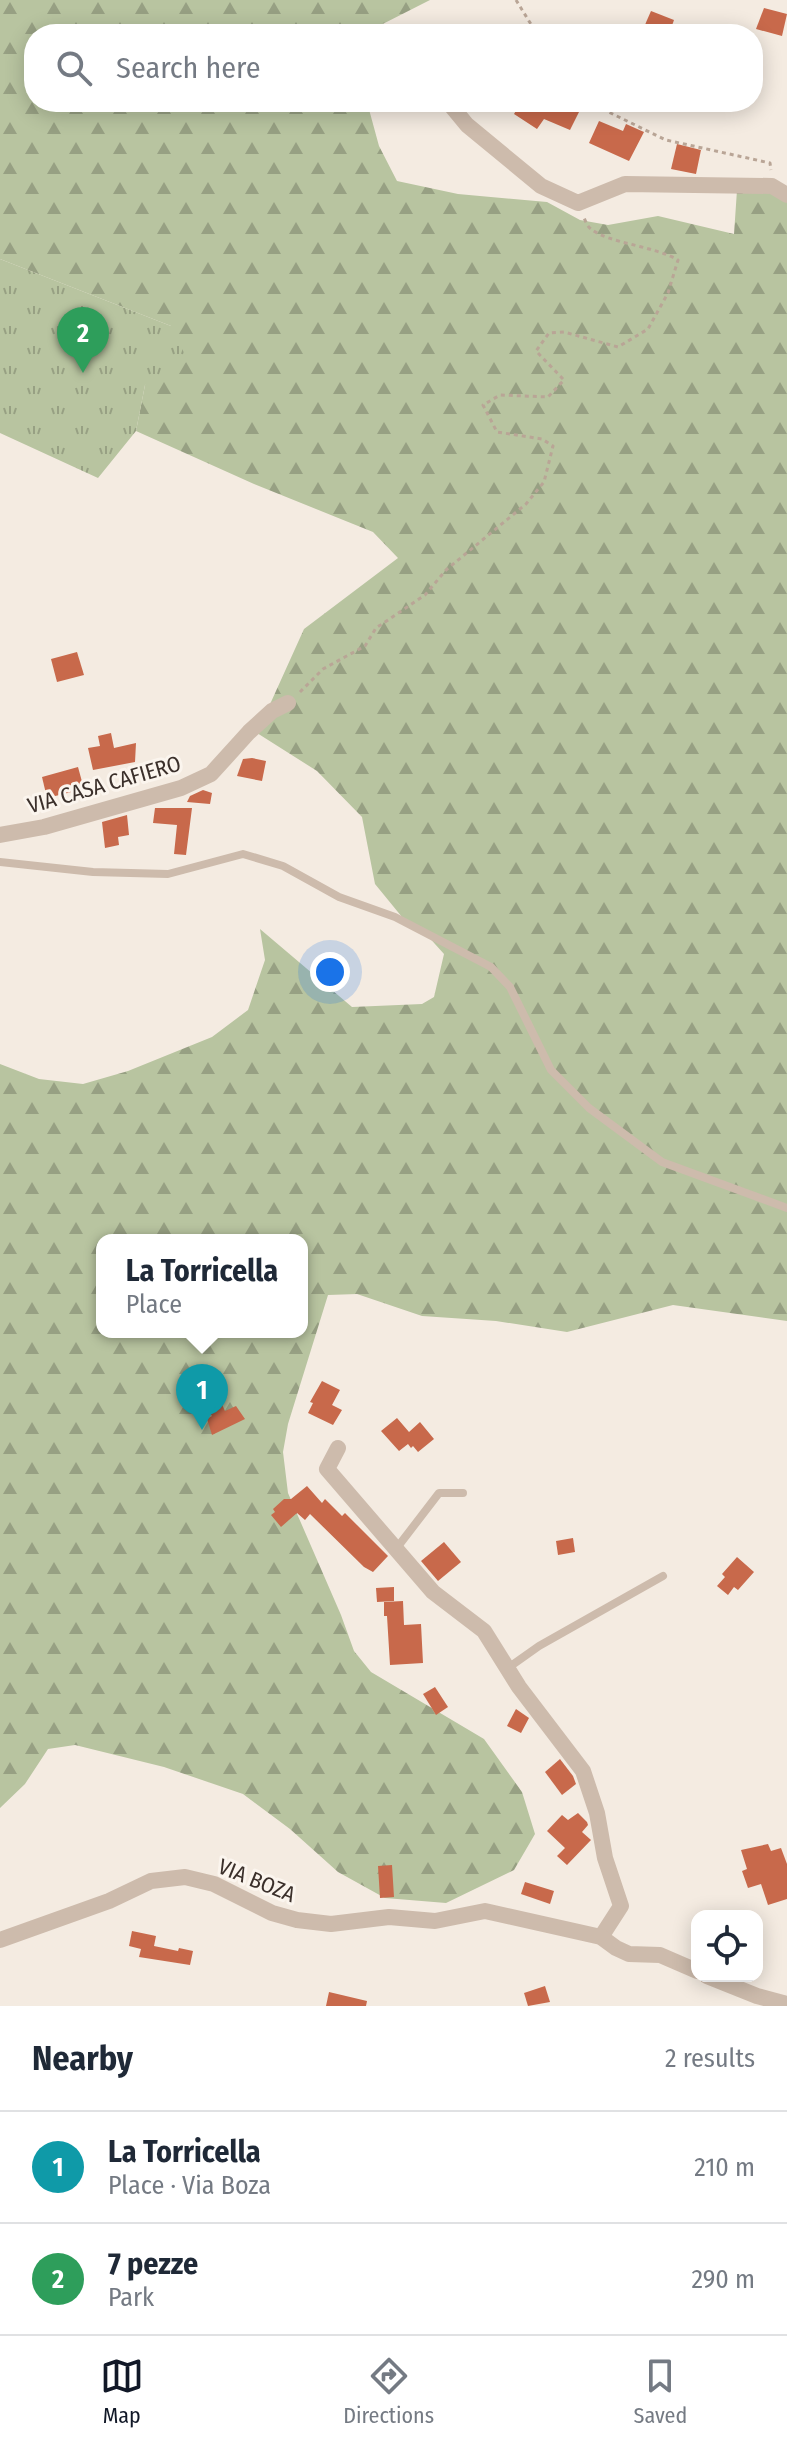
<!DOCTYPE html>
<html lang="en">
<head>
<meta charset="utf-8">
<style>
	body { margin:0; font-family:"Fira Sans Condensed",sans-serif; background:#f2f2f3; color:#1f2937 }
	.controls { position:absolute; right:24px; bottom:24px; display:grid; overflow:hidden; border-radius:16px; box-shadow:0 4px 20px #0003 }
	.controls button { width:72px; height:72px; display:grid; place-items:center; padding:0; border:0; border-bottom:2px solid #e0e1e3; background:#fff; color:#1f2937; font:40px sans-serif }
	.you { position:absolute; left:330px; top:972px; width:28px; height:28px; margin:-20px; border:6px solid #fff; border-radius:50%; background:#1a73e8; box-shadow:0 0 0 12px #1a73e833 }
	.badge { display:grid; place-items:center; width:52px; height:52px; border-radius:50%; background:#111827; color:#fff; font-size:26px; font-weight:700 }
	.pin { position:absolute; translate:-50% -66px; filter:drop-shadow(0 2px 4px #0008) }
	.pin::after { content:''; position:absolute; top:42px; width:28px; height:24px; background:inherit; clip-path:polygon(0 0,100% 0,50% 100%) }
	.popup { position:absolute; left:96px; top:1234px; width:212px; height:104px; box-sizing:border-box; display:grid; place-content:center; border-radius:16px; background:#fff; filter:drop-shadow(0 2px 6px #0005); font-size:26px; white-space:nowrap; color:#747a83 }
	.popup b { font-size:30px; color:#1f2937 }
	.popup::after { content:''; position:absolute; left:50%; top:100%; margin-left:-16px; border:16px solid transparent; border-top-color:#fff }
	.list { margin:0; padding:0; list-style:none }
	h2 { display:flex; justify-content:space-between; align-items:center; height:104px; margin:0; padding:0 32px; font-size:34px }
	h2 small { font-size:26px; font-weight:400; color:#747a83 }
	.list li { display:grid; grid-template-columns:52px 1fr auto; gap:24px; align-items:center; box-sizing:border-box; height:112px; padding:0 32px; border-top:2px solid #e0e1e3 }
	.list b { display:block; font-size:30px; white-space:nowrap }
	.list p { margin:0; font-size:26px; white-space:nowrap; color:#747a83 }
	.list em { font-size:26px; font-style:normal; color:#747a83 }
	.icon { flex:none; width:44px; height:44px; fill:none; stroke:currentColor; stroke-width:2; stroke-linecap:round; stroke-linejoin:round }
	.map { position:relative; flex:none; width:787px; height:2006px; overflow:hidden }
	.search { position:absolute; background:#fff; box-shadow:0 4px 20px #0003; left:24px; right:24px; top:24px; height:88px; display:flex; align-items:center; gap:20px; box-sizing:border-box; padding:0 28px; border-radius:32px; color:#747a83; font-size:30px }
	.sheet { height:328px; background:#fff }
	nav { display:flex; justify-content:space-around; align-items:center; box-sizing:border-box; height:112px; border-top:2px solid #e0e1e3; background:#fff; font-size:22px; color:#747a83 }
	nav a { display:grid; justify-items:center; gap:4px }
	nav .on { color:#111827 }
	.map>svg:first-child { display:block }
	.forest { fill:url(#forest-firs); fill-rule:evenodd }
	.park { fill:url(#park-tufts) }
	.building { fill:#c8694b }
	.lines { fill:none; stroke-linecap:round; stroke-linejoin:round }
	.path { stroke:#b9a596; stroke-width:3; stroke-dasharray:4 4; stroke-linecap:butt }
	.service { stroke:#cdbbac; stroke-width:8 }
	.minor { stroke:#cdbbac; stroke-width:16 }
	.labels { text-anchor:middle; stroke-width:6; stroke-linejoin:round; paint-order:stroke }
	.street-label { font-size:22px; fill:#3b302b; stroke:#fbf5ee }
</style>
</head>
<body>
<div class="map">
<svg width="787" height="2006" viewBox="0 0 787 2006">
	<defs>
		<pattern id="forest-firs" width="22" height="20" patternUnits="userSpaceOnUse" patternTransform="scale(2)"><rect width="22" height="20" fill="#b8c4a0"/><path d="M5 1l3.5 6h-7zM16 11l3.5 6h-7z" fill="#97a083"/></pattern>
		<pattern id="park-tufts" width="24" height="20" patternUnits="userSpaceOnUse" patternTransform="scale(2)"><rect width="24" height="20" fill="#b8c4a0"/><path d="M3 7l-1-3M5 7V3M7 7l1-3M15 17l-1-3M17 17v-4M19 17l1-3" fill="none" stroke="#97a083"/></pattern>
	</defs>
	<rect width="100%" height="100%" fill="#f4ebe1"/>
	<!-- forest -->
	<path class="forest" d="M 0,0 L 430,0 L 363,34 L 34,34 L 34,102 L 367,102 L 379,146 L 397,181 L 458,194 L 547,202 L 580,220 L 608,225 L 658,216 L 734,234 L 737,190 L 771,192 L 787,202 L 787,1321 L 673,1305 L 567,1332 L 496,1321 L 422,1316 L 357,1294 L 328,1295 L 288,1424 L 283,1452 L 288,1493 L 341,1615 L 354,1651 L 371,1672 L 484,1739 L 522,1792 L 535,1834 L 514,1870 L 446,1903 L 385,1898 L 338,1872 L 290,1829 L 243,1794 L 164,1767 L 75,1745 L 48,1749 L 25,1784 L 0,1808 L 0,1064 L 39,1079 L 83,1084 L 128,1071 L 212,1037 L 248,1010 L 265,960 L 260,929 L 352,1007 L 422,1004 L 434,997 L 444,954 L 426,934 L 402,917 L 375,884 L 362,817 L 317,771 L 257,733 L 304,629 L 398,558 L 373,532 L 254,484 L 136,431 L 145,385 L 171,326 L 0,259 ZM 102,1240 L 302,1240 L 302,1332 L 102,1332 Z"/>
	<!-- park -->
	<polygon class="park" points="0,259 171,326 188,361 145,385 136,431 98,478 0,433"/>
	<!-- building -->
	<g class="building">
		<polygon points="764,8 787,14 782,36 756,29"/>
		<polygon points="651,11 674,20 669,34 641,34"/>
		<polygon points="521,102 563,102 580,110 570,130 544,119 537,129 514,114"/>
		<polygon points="599,121 623,131 626,124 644,132 629,161 589,143"/>
		<polygon points="677,144 701,150 696,174 671,169"/>
		<polygon points="77,652 84,675 57,682 51,659"/>
		<polygon points="111,733 114,748 136,743 135,762 93,770 88,748 100,746 98,736"/>
		<polygon points="252,758 266,761 262,781 237,776 243,759"/>
		<polygon points="78,767 84,789 47,798 42,777"/>
		<polygon points="203,790 212,793 210,804 187,802 190,796"/>
		<polygon points="155,808 192,808 186,855 174,854 177,825 153,823"/>
		<polygon points="127,815 129,835 118,837 119,845 105,848 102,822"/>
		<polygon points="322,1381 340,1390 332,1405 342,1410 333,1425 308,1413 313,1403 310,1402"/>
		<polygon points="214,1387 225,1411 236,1406 245,1419 212,1435 207,1419 212,1416 200,1395"/>
		<polygon points="397,1418 409,1432 420,1422 434,1439 418,1452 413,1446 411,1448 408,1444 399,1451 381,1431"/>
		<polygon points="307,1486 322,1503 325,1499 342,1516 345,1513 388,1556 373,1572 364,1567 310,1514 305,1520 297,1513 281,1527 271,1515 275,1512 273,1509 284,1499 291,1499"/>
		<polygon points="573,1538 575,1552 558,1555 556,1541"/>
		<polygon points="444,1542 461,1562 438,1581 421,1561"/>
		<polygon points="737,1557 754,1572 738,1590 734,1587 728,1595 717,1586 725,1577 722,1574"/>
		<polygon points="394,1587 394,1601 377,1602 376,1588"/>
		<polygon points="403,1601 404,1625 421,1624 423,1663 390,1665 387,1616 384,1616 384,1602"/>
		<polygon points="435,1687 448,1707 436,1715 423,1694"/>
		<polygon points="516,1709 529,1718 521,1733 507,1726"/>
		<polygon points="560,1759 573,1776 576,1784 562,1795 545,1772"/>
		<polygon points="578,1813 587,1822 588,1825 582,1832 591,1840 567,1865 557,1856 565,1848 547,1831 562,1815 568,1820"/>
		<polygon points="768,1844 771,1851 781,1848 787,1864 787,1899 768,1905 761,1884 748,1888 742,1871 747,1869 741,1850"/>
		<polygon points="392,1865 394,1897 380,1898 378,1866"/>
		<polygon points="525,1882 554,1891 550,1904 521,1894"/>
		<polygon points="132,1931 156,1936 154,1946 178,1951 179,1948 193,1951 190,1965 139,1957 141,1949 129,1946"/>
		<polygon points="545,1986 550,2002 528,2006 524,1993"/>
		<polygon points="329,1992 367,2001 366,2006 326,2006"/>
	</g>
	<g class="lines">
		<!-- path -->
		<g class="path">
			<polyline points="516,0 537,34"/>
			<polyline points="588,102 666,140 770,163 771,170"/>
			<path d="M 300,692 L 323,669 L 365,646 L 376,628 L 425,595 L 446,570 L 526,504 L 544,482 L 553,446 L 542,439 L 497,432 L 483,405 L 500,395 L 548,397 L 564,380 L 536,351 L 549,333 L 564,332 L 618,347 L 648,329 L 668,293 L 678,260 C 654,246 608,243 591,229 C 587,226 586,222 584,218"/>
		</g>
		<!-- service -->
		<g class="service">
			<polyline points="0,862 93,872 168,874 243,854 283,866 339,897 395,917 491,967 510,987 551,1070 589,1108 662,1162 787,1208"/>
			<polyline points="396,1549 439,1493 463,1493"/>
			<polyline points="508,1668 539,1646 663,1576"/>
		</g>
		<!-- minor -->
		<g class="minor">
			<polyline points="448,102 467,125 541,186 578,203 625,184 772,186 787,195"/>
			<polyline points="0,835 44,827 181,788 211,774 249,732 272,711 288,703"/>
			<polyline points="338,1448 327,1469 433,1592 484,1631 519,1687 583,1771 597,1813 605,1858 621,1906 601,1937"/>
			<polyline points="0,1940 109,1901 151,1881 185,1877 214,1884 272,1913 297,1920 331,1924 389,1917 435,1921 485,1911 601,1937 616,1948 629,1954 660,1955 697,1971"/>
			<polyline points="707,1976 757,1996 787,2004"/>
		</g>
	</g>
	<g class="labels">
		<!-- street labels -->
		<g class="street-label">
			<text transform="translate(104 784) rotate(-16)" y="8">VIA CASA CAFIERO</text>
			<text transform="translate(257 1880) rotate(22)" y="8">VIA BOZA</text>
		</g>
	</g>
</svg>
<div class="controls">
<button><svg class="icon" aria-label="locate" viewBox="0 0 24 24"><circle cx="12" cy="12" r="6"/><path d="M12 2v4M12 18v4M2 12h4M18 12h4"/></svg></button>
</div>
<div class="you"></div>
<div class="pin badge" style="left:202px;top:1430px;background:#0f9aa8">1</div>
<div class="popup"><b>La Torricella</b>Place</div>
<div class="pin badge" style="left:83px;top:373px;background:#2e9e5b">2</div>
<div class="search"><svg class="icon" aria-label="search" viewBox="0 0 24 24"><circle cx="10" cy="10" r="6"/><path d="M15 15l6 6"/></svg>Search here</div>
</div>
<section class="sheet">
<h2>Nearby<small>2 results</small></h2>
<ul class="list">
<li><span class="badge" style="background:#0f9aa8">1</span><div><b>La Torricella</b><p>Place · Via Boza</p></div><em>210 m</em></li>
<li><span class="badge" style="background:#2e9e5b">2</span><div><b>7 pezze</b><p>Park</p></div><em>290 m</em></li>
</ul>
</section>
<nav>
<a class="on"><svg class="icon" aria-label="map" viewBox="0 0 24 24"><path d="M3 6l6-2 6 2 6-2v14l-6 2-6-2-6 2zM9 4v14M15 6v14"/></svg>Map</a>
<a><svg class="icon" aria-label="directions" viewBox="0 0 24 24"><path d="M12 3l9 9-9 9-9-9zM9 14v-3h6M13 9l2 2-2 2"/></svg>Directions</a>
<a><svg class="icon" aria-label="saved" viewBox="0 0 24 24"><path d="M7 4h10v16l-5-4-5 4z"/></svg>Saved</a>
</nav>
</body>
</html>
